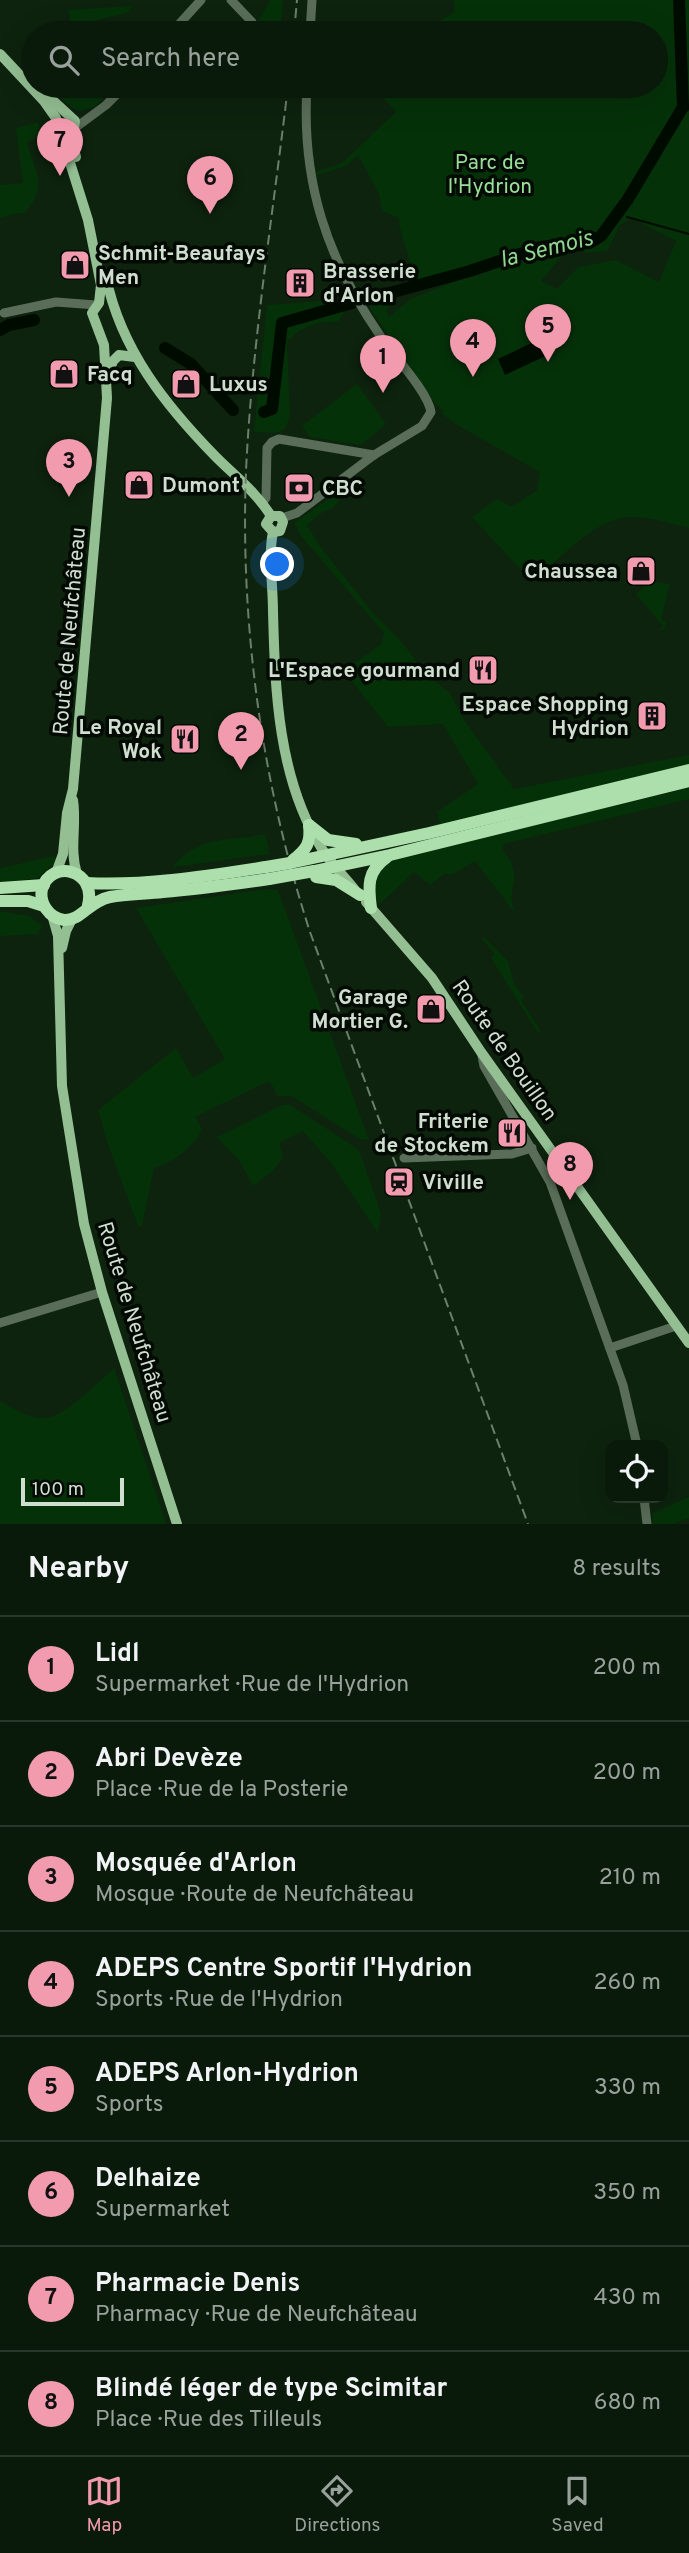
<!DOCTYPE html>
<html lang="en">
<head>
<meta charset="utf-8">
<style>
	body { margin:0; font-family:Overpass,sans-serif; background:#132313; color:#f1f3f6 }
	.controls { position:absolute; right:21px; bottom:21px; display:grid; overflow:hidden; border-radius:14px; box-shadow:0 7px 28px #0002 }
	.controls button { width:63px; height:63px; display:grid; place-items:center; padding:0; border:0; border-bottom:2px solid #2a382b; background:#0a1a0a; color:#f1f3f6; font:35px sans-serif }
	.scale { position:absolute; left:21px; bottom:18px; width:103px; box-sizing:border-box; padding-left:7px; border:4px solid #d0ded0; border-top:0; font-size:19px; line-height:24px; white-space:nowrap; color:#d0ded0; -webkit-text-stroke:5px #030a03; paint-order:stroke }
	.you { position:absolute; left:278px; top:565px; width:24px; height:24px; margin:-18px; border:5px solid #fff; border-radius:50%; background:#1a73e8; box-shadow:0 0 0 10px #1a73e833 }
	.badge { display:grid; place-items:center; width:46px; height:46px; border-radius:50%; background:#f29aae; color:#111; font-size:23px; font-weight:700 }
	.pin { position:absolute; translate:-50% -58px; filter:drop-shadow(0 2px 4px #0008) }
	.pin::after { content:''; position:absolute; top:37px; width:24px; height:21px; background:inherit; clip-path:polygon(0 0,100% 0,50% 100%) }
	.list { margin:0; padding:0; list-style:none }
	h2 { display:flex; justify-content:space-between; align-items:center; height:91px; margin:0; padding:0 28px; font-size:30px }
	h2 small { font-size:23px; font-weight:400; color:#99a19c }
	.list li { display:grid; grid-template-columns:46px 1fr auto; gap:21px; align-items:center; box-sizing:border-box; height:105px; padding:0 28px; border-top:2px solid #2a382b }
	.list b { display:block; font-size:26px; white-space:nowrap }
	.list p { margin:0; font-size:23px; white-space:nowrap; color:#99a19c }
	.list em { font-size:23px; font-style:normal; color:#99a19c }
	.icon { flex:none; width:38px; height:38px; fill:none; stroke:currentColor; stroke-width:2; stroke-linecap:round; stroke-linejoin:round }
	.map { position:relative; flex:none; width:689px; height:1524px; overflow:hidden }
	.search { position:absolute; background:#0a1a0a; box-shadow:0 7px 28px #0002; left:21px; right:21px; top:21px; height:77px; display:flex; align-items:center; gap:18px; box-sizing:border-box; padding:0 24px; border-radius:38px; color:#99a19c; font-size:26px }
	.sheet { height:931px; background:#0a1a0a }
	nav { display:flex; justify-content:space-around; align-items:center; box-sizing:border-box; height:98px; border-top:2px solid #2a382b; background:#0a1a0a; font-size:19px; color:#99a19c }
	nav a { display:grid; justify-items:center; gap:4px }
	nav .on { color:#f29aae }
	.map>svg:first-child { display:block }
	.green { fill:#053109 }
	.water { fill:#000b00 }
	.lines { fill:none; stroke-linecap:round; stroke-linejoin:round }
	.stream { stroke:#000b00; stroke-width:2 }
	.canal { stroke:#000b00; stroke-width:7 }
	.river { stroke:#000b00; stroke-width:12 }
	.minor { stroke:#596d58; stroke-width:9 }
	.major { stroke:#94bf93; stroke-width:10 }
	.highway { stroke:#acdfab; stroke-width:12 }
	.rail { stroke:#6c7e6d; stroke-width:2; stroke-dasharray:10 5; stroke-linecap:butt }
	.highway-bridge { stroke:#acdfab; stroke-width:12 }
	.labels { text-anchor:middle; stroke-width:7; stroke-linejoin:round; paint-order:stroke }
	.park-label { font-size:21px; fill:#99df98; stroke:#030a03 }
	.poi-label { font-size:21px; font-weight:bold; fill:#d0ded0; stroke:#030a03; text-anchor:start }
	.street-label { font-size:21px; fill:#d0ded0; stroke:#030a03 }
	.water-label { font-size:23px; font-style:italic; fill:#90d58f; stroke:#030a03 }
</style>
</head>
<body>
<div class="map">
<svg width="689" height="1524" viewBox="0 0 689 1524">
	<rect width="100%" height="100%" fill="#0d230e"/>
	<!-- green -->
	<g class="green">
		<polygon points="271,0 283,0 280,33 270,33 258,20"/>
		<path d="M 454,0 L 689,0 L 689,528 C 671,524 649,516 630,517 C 597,517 556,561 533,583 L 472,517 L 497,499 L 512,507 L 537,490 L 540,472 L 457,425 L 442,414 L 444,412 L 434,402 L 369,307 L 380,304 L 388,297 L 396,300 L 386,311 L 389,317 L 410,299 L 474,274 L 565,252 L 541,281 L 557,289 L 578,267 L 616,260 L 659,282 L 676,241 L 631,218 L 620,225 L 607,251 L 586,253 L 576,246 L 552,248 L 418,289 L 399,225 L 399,218 L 382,211 L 379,194 L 358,155 L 346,166 L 317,175 L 316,172 L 342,163 L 396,112 L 372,86 L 656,86 L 656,33 L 420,33 L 454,12 Z"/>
		<polygon points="131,6 130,11 126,13 72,26 70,24 69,10"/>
		<polygon points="86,86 117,86 94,107 79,111 68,105 52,89 75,92"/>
		<path d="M 39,122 L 40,136 L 27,143 C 36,174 49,188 23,214 L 17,213 L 0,218 L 0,185 L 23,183 L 16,128 Z"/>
		<path d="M 348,299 L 350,302 L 338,322 C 317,320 303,327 287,341 L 290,416 L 285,429 L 275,433 L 254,432 L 267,305 Z"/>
		<polygon points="357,384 386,424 361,445 310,437 302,426"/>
		<polygon points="337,493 345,494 332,509 324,511 307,525 322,549 373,613 401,641 425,673 450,693 464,720 514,789 689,755 689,765 440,824 437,812 478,784 443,724 388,727 344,671 381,644 384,633 301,536 294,523"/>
		<polygon points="650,581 670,584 661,620 667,622 663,631 660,629 663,626 636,594"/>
		<path d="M 689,788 L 689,799 L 504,844 L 502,848 C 506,854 512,861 513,868 C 518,885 506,890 515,913 L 475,861 L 453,874 L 444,874 L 430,885 L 414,872 L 380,904 L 375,899 L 375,872 L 391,859 Z"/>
		<path d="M 265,834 L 270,854 L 172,867 C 200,834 228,842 265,834 Z"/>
		<polygon points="53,856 57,859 56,862 37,878 0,883 0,868"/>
		<path d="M 267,889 L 278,890 L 369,1140 L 360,1139 L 291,1096 L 277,1096 L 271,1083 L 267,1082 L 195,1117 L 202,1129 C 193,1149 174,1161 154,1168 L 142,1225 L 139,1228 L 107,1142 L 98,1110 L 176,1048 L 193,1078 L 225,1059 L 136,908 Z"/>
		<polygon points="0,911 29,916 43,926 38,934 0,936"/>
		<polygon points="484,937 508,961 514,983 524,998 521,1000 541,1032 538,1033 491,958 495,954 482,939"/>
		<polygon points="289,1104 359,1150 381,1213 378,1233 331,1163 303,1131 279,1143 283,1158 273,1171 253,1186 240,1162 217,1137 282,1105"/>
		<path d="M 114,1368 L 166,1524 L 0,1524 L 0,1401 C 13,1408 31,1420 47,1418 C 66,1415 100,1381 114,1368 Z"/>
		<polygon points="689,1497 689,1518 673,1524 653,1524 652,1513"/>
	</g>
	<!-- water -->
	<polygon class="water" points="544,337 552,353 505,375 498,359"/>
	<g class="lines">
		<!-- stream -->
		<g class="stream">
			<polyline points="616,214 621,215"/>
			<polyline points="627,217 689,234"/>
		</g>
		<!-- canal -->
		<polyline class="canal" points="683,107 689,107"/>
		<!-- river -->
		<g class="river">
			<polyline points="364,300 470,271 541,247 593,241 601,236 628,199 683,107 679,0"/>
			<polyline points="0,330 9,325 34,320"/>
			<polyline points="165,348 191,364 233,410"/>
			<polyline points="264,412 272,409 282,323 352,303"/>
		</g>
		<!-- minor -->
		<g class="minor">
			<polyline points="231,0 252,22"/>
			<polyline points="171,33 201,0"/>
			<polyline points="310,33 312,0"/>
			<polyline points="75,128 106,105 125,86"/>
			<polyline points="4,313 56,302 96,305"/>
			<polyline points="262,503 266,498 267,448 272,442 279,439 374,455"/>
			<path d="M 282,518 L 297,513 L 374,455 L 422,426 L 431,412 C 428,392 394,356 381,337 C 327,259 301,182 307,86"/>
			<polyline points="482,1056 484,1066 550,1182 623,1385 637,1445"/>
			<polyline points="404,1158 512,1154 532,1148"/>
			<polyline points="0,1323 102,1292"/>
			<polyline points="610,1348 676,1326"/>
			<polyline points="644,1498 647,1524"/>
		</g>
		<!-- major -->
		<g class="major">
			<polyline points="0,54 44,101 56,118 88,220 101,285 99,303 92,313 104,345 107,398 73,789 67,813 63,854 56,873"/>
			<polyline points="48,96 75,121 72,141 76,157"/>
			<path d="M 106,277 C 121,350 166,406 216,457 C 235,476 257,493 271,516"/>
			<polyline points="108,374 113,361 119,355 135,357"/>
			<path d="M 271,516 L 266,524 L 273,532 C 268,556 273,586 273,611 C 275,691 278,779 322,849 C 331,864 344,876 355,890"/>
			<polyline points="271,516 280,516 283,522 280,531 273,532"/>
			<path d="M 73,800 C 77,825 69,849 77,874"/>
			<polyline points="366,902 432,978 481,1052 689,1343"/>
			<polyline points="52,915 58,936 62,1086 84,1224 102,1292 177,1524"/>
			<polyline points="62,948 66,931 72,919"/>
		</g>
		<!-- highway -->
		<g class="highway">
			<polyline points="309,825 328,840 356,844"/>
			<path d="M 293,860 C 307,849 311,843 309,825"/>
			<polyline points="290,863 429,833 689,770"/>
			<polyline points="314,871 390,855 689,781"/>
			<polyline points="316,877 336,880 360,895"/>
			<path d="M 87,883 C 146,886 207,876 266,867"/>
			<polyline points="0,888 44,885"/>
			<polyline points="0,901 28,901 44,906"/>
			<path d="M 88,905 C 97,870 51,858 42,889 C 39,903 49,918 64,920 C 81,921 89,901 110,897 C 127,894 146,894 163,892 C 199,889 234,884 269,879"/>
			<path d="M 371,908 C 368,886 367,871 387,857"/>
		</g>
		<!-- rail -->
		<g class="rail">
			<polyline points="294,33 297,0"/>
			<path d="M 288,86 C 273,214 252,343 246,471 C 240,627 262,784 310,932 L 528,1524"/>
		</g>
		<!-- highway-bridge -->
		<g class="highway-bridge">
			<polyline points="266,867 290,863"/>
			<polyline points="269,879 314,871"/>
		</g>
	</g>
	<!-- icons -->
	<defs>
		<g id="shop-square" transform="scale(1.575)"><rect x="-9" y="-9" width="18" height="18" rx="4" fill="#f29aae" stroke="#030a03"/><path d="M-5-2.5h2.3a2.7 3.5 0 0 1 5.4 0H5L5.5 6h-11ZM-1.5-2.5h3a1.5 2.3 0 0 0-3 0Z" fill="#111"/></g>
		<g id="building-square" transform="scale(1.575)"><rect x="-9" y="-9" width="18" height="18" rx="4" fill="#f29aae" stroke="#030a03"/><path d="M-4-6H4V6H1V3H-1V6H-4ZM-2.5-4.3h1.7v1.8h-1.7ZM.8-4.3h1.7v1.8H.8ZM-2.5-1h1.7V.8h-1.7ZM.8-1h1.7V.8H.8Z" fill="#111"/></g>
		<g id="bank-square" transform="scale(1.575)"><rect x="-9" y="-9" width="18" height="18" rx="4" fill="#f29aae" stroke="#030a03"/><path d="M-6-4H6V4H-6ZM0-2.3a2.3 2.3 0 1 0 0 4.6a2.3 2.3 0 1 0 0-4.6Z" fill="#111"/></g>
		<g id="restaurant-square" transform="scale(1.575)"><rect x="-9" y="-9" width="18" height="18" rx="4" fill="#f29aae" stroke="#030a03"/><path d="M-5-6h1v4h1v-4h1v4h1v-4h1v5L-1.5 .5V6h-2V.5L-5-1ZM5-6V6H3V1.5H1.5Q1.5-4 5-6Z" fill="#111"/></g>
		<g id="station-square" transform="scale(1.575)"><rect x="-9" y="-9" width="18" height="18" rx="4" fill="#f29aae" stroke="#030a03"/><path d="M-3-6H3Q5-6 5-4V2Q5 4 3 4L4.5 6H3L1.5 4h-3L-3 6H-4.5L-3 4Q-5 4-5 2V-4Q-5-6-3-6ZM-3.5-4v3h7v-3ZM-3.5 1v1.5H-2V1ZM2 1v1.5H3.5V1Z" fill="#111"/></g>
	</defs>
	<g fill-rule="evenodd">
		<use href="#shop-square" x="75" y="265"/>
		<use href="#building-square" x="300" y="283"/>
		<use href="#shop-square" x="64" y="374"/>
		<use href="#shop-square" x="186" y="384"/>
		<use href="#shop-square" x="139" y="485"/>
		<use href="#bank-square" x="299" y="488"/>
		<use href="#shop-square" x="641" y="571"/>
		<use href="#restaurant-square" x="483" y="670"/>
		<use href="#building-square" x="652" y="716"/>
		<use href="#restaurant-square" x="185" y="739"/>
		<use href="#shop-square" x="431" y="1009"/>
		<use href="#restaurant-square" x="512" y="1133"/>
		<use href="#station-square" x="399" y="1182"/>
	</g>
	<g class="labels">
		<!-- park labels -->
		<g class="park-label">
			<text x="490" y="169">Parc de<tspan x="490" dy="24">l'Hydrion</tspan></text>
		</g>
		<!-- poi labels -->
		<g class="poi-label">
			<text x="98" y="260">Schmit-Beaufays<tspan x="98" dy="24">Men</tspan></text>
			<text x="323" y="278">Brasserie<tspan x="323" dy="24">d'Arlon</tspan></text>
			<text x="87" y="381">Facq</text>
			<text x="209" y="391">Luxus</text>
			<text x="162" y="492">Dumont</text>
			<text x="322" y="495">CBC</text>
			<text x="618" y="578" text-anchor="end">Chaussea</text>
			<text x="460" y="677" text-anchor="end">L'Espace gourmand</text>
			<text x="629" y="711" text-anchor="end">Espace Shopping<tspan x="629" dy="24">Hydrion</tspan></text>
			<text x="162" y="734" text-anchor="end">Le Royal<tspan x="162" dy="24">Wok</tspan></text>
			<text x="408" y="1004" text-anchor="end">Garage<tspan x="408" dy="24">Mortier G.</tspan></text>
			<text x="489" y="1128" text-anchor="end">Friterie<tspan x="489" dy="24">de Stockem</tspan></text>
			<text x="422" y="1189">Viville</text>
		</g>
		<!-- street labels -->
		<g class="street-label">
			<text transform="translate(69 631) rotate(-85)" y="7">Route de Neufchâteau</text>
			<text transform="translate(505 1050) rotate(55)" y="7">Route de Bouillon</text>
			<text transform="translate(135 1322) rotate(73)" y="7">Route de Neufchâteau</text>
		</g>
		<!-- water labels -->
		<g class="water-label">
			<text transform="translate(546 248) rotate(-14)" y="8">la Semois</text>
		</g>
	</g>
</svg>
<div class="controls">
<button><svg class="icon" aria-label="locate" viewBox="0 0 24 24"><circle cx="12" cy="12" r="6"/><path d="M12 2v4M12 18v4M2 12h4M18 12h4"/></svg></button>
</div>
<div class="scale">100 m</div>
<div class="you"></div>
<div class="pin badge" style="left:383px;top:393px">1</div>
<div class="pin badge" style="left:241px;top:770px">2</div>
<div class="pin badge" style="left:69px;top:497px">3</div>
<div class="pin badge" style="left:473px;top:377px">4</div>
<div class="pin badge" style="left:548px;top:362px">5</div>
<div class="pin badge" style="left:210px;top:214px">6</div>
<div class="pin badge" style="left:60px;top:176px">7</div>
<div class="pin badge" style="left:570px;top:1200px">8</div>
<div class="search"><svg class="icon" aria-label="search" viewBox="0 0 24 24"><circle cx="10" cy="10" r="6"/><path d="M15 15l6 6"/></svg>Search here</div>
</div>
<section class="sheet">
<h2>Nearby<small>8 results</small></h2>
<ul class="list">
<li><span class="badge">1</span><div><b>Lidl</b><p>Supermarket · Rue de l'Hydrion</p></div><em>200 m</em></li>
<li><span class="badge">2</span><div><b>Abri Devèze</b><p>Place · Rue de la Posterie</p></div><em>200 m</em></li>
<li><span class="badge">3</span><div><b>Mosquée d'Arlon</b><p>Mosque · Route de Neufchâteau</p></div><em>210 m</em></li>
<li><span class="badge">4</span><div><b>ADEPS Centre Sportif l'Hydrion</b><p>Sports · Rue de l'Hydrion</p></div><em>260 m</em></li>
<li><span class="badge">5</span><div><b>ADEPS Arlon-Hydrion</b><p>Sports</p></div><em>330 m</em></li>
<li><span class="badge">6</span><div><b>Delhaize</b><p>Supermarket</p></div><em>350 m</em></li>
<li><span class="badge">7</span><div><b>Pharmacie Denis</b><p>Pharmacy · Rue de Neufchâteau</p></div><em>430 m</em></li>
<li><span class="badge">8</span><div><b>Blindé léger de type Scimitar</b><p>Place · Rue des Tilleuls</p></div><em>680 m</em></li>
</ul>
</section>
<nav>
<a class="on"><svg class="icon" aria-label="map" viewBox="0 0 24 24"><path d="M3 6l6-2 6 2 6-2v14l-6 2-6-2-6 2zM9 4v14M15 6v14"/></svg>Map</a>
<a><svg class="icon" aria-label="directions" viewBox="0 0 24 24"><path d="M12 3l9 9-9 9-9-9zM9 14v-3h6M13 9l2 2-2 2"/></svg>Directions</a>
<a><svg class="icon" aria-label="saved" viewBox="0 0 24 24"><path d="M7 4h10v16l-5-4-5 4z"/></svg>Saved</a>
</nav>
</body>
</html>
